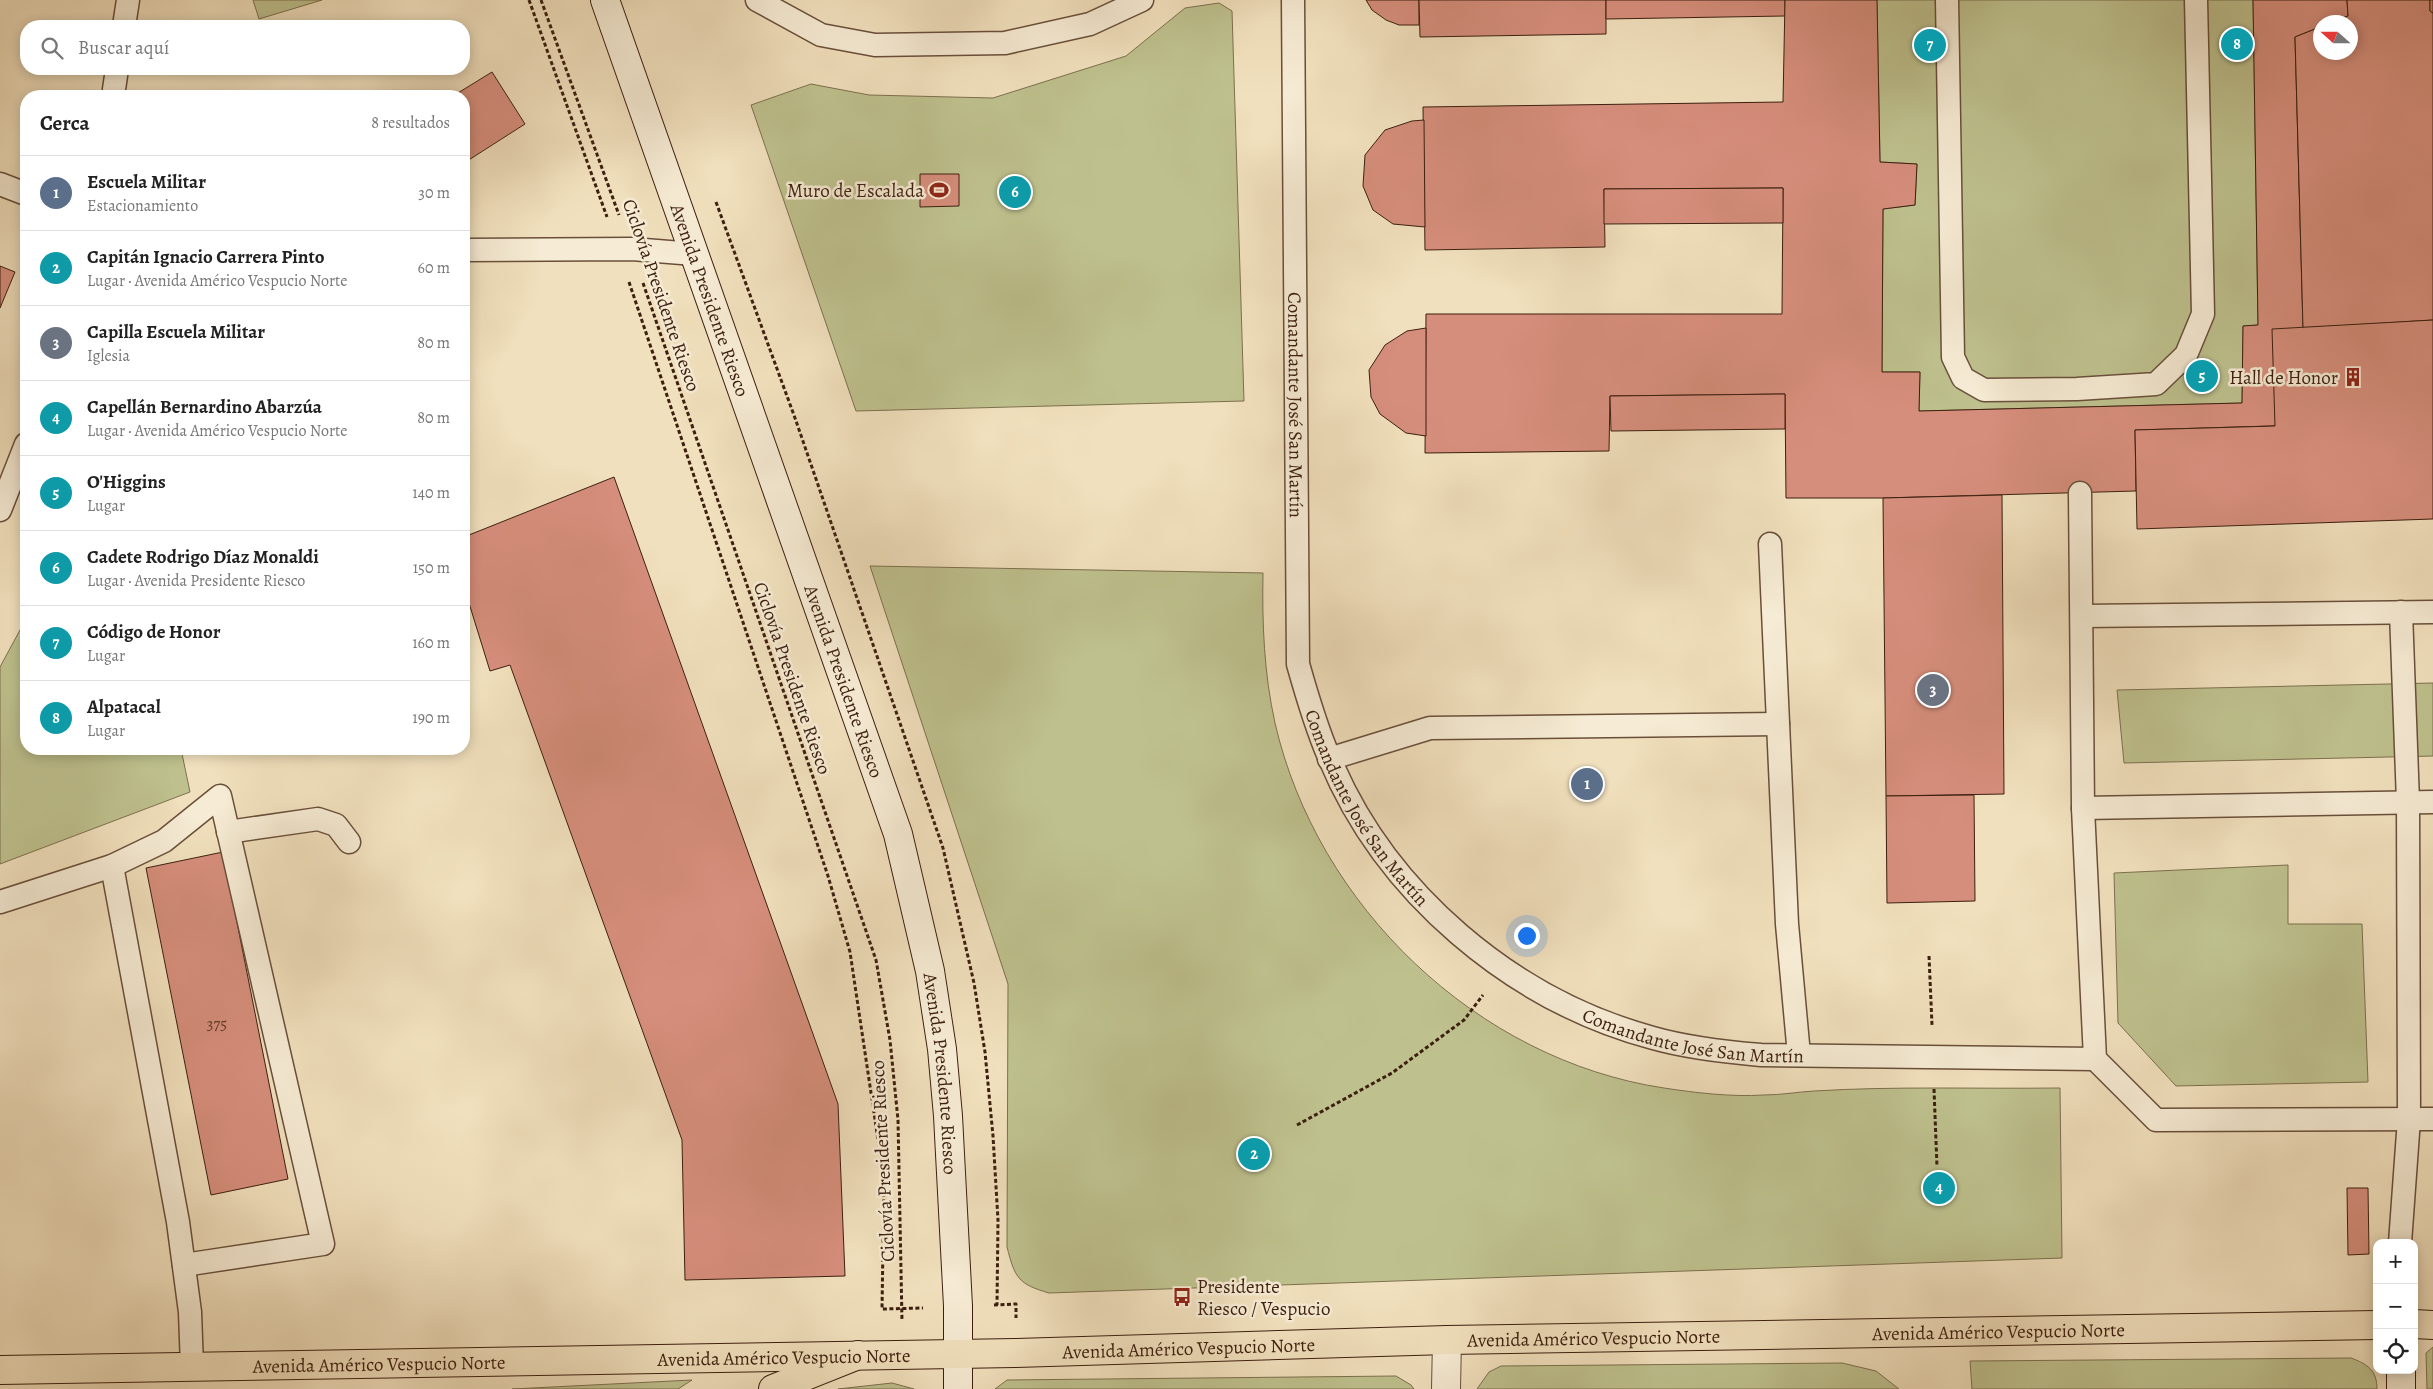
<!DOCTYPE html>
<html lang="es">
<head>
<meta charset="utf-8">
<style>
	body { margin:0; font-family:Alegreya,serif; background:#f2f2f2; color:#222 }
	.controls { position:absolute; right:15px; bottom:15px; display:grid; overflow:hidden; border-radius:10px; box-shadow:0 2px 12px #0003 }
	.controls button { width:45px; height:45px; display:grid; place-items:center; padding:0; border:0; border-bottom:1px solid #e0e0e0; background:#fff; color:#222; font:25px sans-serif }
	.compass { position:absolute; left:2313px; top:15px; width:45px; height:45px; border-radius:50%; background:#fff; box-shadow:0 2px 12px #0003; rotate:291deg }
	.you { position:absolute; left:1526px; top:935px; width:18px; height:18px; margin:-12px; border:4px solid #fff; border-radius:50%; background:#1a73e8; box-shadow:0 0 0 8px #1a73e833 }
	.badge { display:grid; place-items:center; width:32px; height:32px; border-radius:50%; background:#8f2418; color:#fff; font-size:16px; font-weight:700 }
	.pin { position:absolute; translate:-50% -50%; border:2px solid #fff; box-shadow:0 1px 5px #0006 }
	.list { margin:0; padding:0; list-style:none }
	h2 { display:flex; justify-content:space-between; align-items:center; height:65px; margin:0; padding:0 20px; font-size:21px }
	h2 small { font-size:16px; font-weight:400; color:#767676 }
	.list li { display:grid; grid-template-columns:32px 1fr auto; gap:15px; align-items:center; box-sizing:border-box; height:75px; padding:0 20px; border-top:1px solid #e0e0e0 }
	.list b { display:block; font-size:19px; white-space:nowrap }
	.list p { margin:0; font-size:16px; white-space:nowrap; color:#767676 }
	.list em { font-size:16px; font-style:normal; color:#767676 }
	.icon { flex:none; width:28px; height:28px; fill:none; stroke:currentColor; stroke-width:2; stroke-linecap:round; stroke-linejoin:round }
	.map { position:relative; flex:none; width:2433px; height:1389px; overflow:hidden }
	.search { position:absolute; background:#fff; box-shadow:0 2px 12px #0003; left:20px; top:20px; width:450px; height:55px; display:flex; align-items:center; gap:12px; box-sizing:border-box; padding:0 18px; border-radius:20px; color:#767676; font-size:19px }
	.panel { position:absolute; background:#fff; box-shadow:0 2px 12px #0003; left:20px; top:90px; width:450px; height:665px; border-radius:20px }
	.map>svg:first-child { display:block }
	.green { fill:#bec18e; stroke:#7d704e }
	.building { fill:#d68e7c; stroke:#3c1f0f }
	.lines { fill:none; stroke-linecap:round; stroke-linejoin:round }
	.lane-casing { stroke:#694f3a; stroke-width:25 }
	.street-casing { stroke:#694f3a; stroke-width:30 }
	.secondary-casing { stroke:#3c1f0f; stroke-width:30 }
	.primary-casing { stroke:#3c1f0f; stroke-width:30 }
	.highway-casing { stroke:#3c1f0f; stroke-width:30 }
	.path { stroke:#3c1f0f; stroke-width:3; stroke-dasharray:4 2.5; stroke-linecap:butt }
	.lane { stroke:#f6ebd4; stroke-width:22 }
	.street { stroke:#f6ebd4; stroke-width:28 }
	.secondary { stroke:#f6ebd4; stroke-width:28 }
	.primary { stroke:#f1e0bd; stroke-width:28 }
	.highway { stroke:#f1e0bd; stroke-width:28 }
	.labels { text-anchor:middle; stroke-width:5; stroke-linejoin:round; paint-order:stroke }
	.number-label { font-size:16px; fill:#623b2a }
	.poi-label { font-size:19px; fill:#3c1f0f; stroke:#f6ebd4; text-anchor:end }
	.street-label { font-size:19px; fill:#3c1f0f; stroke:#f6ebd4 }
</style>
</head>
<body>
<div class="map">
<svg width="2433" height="1389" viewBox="0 0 2433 1389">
	<rect width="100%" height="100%" fill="#f1e0bd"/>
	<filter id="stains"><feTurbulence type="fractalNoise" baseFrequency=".004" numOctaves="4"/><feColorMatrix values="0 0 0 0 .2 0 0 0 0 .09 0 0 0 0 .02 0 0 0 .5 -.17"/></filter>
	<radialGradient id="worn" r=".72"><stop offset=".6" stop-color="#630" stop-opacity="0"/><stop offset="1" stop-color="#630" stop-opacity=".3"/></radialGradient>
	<!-- green -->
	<g class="green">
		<polygon points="253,0 322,0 259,19"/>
		<polygon points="1877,0 2253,0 2258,325 2243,326 2242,403 1919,411 1920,372 1882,372 1883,209 1915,205 1917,164 1880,162"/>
		<polygon points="1219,3 1232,11 1244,401 856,411 751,105 811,84 869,95 993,98 1126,56 1185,8"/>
		<path d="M 870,566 L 1263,573 C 1262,624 1264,673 1275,723 C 1317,906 1477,1060 1664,1088 C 1697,1093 1731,1097 1764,1095 C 1781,1095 1797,1092 1814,1091 C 1895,1086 1978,1089 2060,1088 L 2062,1258 L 1049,1293 C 1018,1284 1015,1278 1007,1247 L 1008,984 Z"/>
		<polygon points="26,619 26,749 181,749 190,792 0,864 0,667"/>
		<polygon points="2433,683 2433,756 2124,763 2117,690"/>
		<polygon points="2288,865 2288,924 2362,924 2368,1082 2176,1086 2118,1023 2114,873"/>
		<polygon points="2433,1347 2433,1389 2427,1389 2426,1353"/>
		<path d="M 2351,1358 C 2367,1364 2377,1370 2377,1389 L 1972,1389 L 1970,1361 Z"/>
		<polygon points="1842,1363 1876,1371 1899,1389 1477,1389 1489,1372 1501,1366"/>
		<polygon points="1396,1376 1411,1385 1414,1389 995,1389 1007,1380"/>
		<polygon points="692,1380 678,1389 512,1389"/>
		<polygon points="892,1383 914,1389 838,1389"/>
	</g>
	<!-- building -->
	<g class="building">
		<polygon points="1366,0 1419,0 1419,25 1399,25 1386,20 1372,10"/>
		<polygon points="1419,0 1606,0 1606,34 1420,37"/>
		<polygon points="1606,0 1785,0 1785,16 1606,19"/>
		<polygon points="1785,0 1877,0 1880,162 1917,164 1915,205 1883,209 1882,372 1920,372 1919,411 2242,403 2243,326 2258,325 2253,0 2347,0 2348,16 2332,22 2320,22 2320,27 2295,37 2303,328 2433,320 2433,332 2336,334 2338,424 2135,430 2136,491 1883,498 1786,498 1785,394 1610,396 1609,451 1425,453 1426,314 1782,314 1783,188 1604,189 1605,247 1425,250 1423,107 1783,102"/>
		<polygon points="2347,0 2430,0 2430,11 2433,13 2433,320 2303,328 2295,37 2320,27 2320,52 2350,52 2350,22 2332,22 2348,16"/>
		<polygon points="2430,0 2433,0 2433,13 2430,11"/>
		<polygon points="492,72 525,124 464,163 464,96 453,96"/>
		<polygon points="1424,120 1425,227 1393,224 1373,210 1363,186 1365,155 1385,130 1412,121"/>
		<polygon points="920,174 959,174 959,206 920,207"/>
		<polygon points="1783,188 1783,223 1604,224 1604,189"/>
		<polygon points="0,266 15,272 0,308"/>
		<polygon points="2433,320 2433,519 2137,529 2135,430 2275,426 2272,329"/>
		<polygon points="1426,328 1426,436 1406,433 1380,414 1371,397 1369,370 1385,345 1407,331"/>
		<polygon points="1785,394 1785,429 1611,431 1610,396"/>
		<polygon points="614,477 838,1104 845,1276 685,1280 682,1140 510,665 490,671 464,587 464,537"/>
		<polygon points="2002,495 2004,794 1886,796 1883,498"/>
		<polygon points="1974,795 1975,901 1887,903 1886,796"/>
		<polygon points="223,852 288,1179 211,1195 146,868"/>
		<polygon points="2347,1188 2368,1188 2369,1254 2348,1255"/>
	</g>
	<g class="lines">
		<!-- lane casing -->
		<g class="lane-casing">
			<g id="lane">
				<polyline points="757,0 821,35 875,45 1005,43 1090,24 1142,0"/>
				<path id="s1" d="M 1293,0 L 1298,664 C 1307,696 1316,727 1329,757 C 1385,893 1512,1000 1653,1038 C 1688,1048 1725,1052 1761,1055 L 2095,1059"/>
				<polyline points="1947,0 1953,357 1963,378 1984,390 2077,389 2156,384 2186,355 2203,314 2196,0"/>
				<polyline points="124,26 128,0"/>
				<polyline points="113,96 117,69"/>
				<polyline points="0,184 26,194"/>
				<polyline points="464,250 632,249 694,254"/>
				<polyline points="2080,493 2083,808 2095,1059 2156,1120 2433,1119"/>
				<polyline points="0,510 26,444"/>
				<polyline points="1770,544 1787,924 1799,1055"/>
				<polyline points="2082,616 2433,612"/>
				<polyline points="1329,759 1430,728 1778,724"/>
				<polyline points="2083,808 2433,802"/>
				<polyline points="228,832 318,819 336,825 349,842"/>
				<polyline points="112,866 178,1222 190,1312 192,1367"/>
				<polyline points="0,902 112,866 164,841 220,796 323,1244 184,1265"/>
				<polyline points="2400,1243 2409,1119 2408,802 2401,612"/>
			</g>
		</g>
		<!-- street casing -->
		<g class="street-casing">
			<polyline id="street" points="1446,1389 1447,1340"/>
		</g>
		<!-- secondary casing -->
		<g class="secondary-casing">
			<g id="secondary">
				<path id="s2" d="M 605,0 L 898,834 L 930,971 L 942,1049 L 948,1116 L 958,1306 L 958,1389"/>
				<polyline points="2401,1370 2401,1389"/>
			</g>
		</g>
		<!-- primary casing -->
		<g class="primary-casing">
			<g id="primary">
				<polyline points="2414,1324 2433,1325"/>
				<path id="s3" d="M 0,1370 L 1015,1353 L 1447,1340 L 2377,1325"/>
			</g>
		</g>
		<!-- highway casing -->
		<g class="highway-casing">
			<polyline id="highway" points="773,1389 858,1355"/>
		</g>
		<!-- path -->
		<g class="path">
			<polyline points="529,0 607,217"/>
			<polyline points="541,0 619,215"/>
			<polyline points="716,202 795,418 943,848 974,983 985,1052 993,1136 998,1220 997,1305"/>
			<polyline points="629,282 828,876 850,952 884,1180 882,1309 923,1308"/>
			<polyline points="643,283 876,960 890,1040 898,1120 902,1321"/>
			<polyline points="1929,956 1932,1025"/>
			<polyline points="1934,1089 1937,1167"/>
			<polyline points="1297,1125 1392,1073 1464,1020 1483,995"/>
			<polyline points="994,1305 1016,1304 1016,1318"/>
		</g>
		<!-- lane -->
		<use href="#lane" class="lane"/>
		<!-- street -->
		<use href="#street" class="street"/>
		<!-- secondary -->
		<use href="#secondary" class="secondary"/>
		<!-- primary -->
		<use href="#primary" class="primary"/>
		<!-- highway -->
		<use href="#highway" class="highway"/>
	</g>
	<!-- icons -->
	<defs>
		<g id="stadium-bare" transform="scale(1.5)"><path d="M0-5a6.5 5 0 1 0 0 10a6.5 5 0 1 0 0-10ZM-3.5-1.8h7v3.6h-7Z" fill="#8f2418" stroke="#f6ebd4" stroke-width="2.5" paint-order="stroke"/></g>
		<g id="building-bare" transform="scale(1.5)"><path d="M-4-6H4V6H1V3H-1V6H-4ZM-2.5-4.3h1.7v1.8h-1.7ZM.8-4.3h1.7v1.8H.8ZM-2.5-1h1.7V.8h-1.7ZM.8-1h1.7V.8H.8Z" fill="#8f2418" stroke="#f6ebd4" stroke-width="2.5" paint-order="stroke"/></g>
		<g id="bus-bare" transform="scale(1.5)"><path d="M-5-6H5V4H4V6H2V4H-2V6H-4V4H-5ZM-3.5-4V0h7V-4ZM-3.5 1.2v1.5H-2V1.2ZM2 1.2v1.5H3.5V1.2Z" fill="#8f2418" stroke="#f6ebd4" stroke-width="2.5" paint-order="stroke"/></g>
	</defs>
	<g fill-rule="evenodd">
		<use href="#stadium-bare" x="939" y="190"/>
		<use href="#building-bare" x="2353" y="377"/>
		<use href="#bus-bare" x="1182" y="1297"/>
	</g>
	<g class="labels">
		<!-- number labels -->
		<g class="number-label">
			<text x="217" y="1029">375</text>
		</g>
		<!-- poi labels -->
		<g class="poi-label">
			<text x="924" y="197">Muro de Escalada</text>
			<text x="2338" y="384">Hall de Honor</text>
			<text x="1197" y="1293" text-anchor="start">Presidente<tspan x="1197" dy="22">Riesco / Vespucio</tspan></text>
		</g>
		<!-- street labels -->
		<g class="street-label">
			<text transform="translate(662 295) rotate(71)" y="7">Ciclovía Presidente Riesco</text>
			<text dy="7" stroke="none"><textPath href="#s2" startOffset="318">Avenida Presidente Riesco</textPath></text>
			<text dy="7" stroke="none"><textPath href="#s1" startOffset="405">Comandante José San Martín</textPath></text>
			<text transform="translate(793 678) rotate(71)" y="7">Ciclovía Presidente Riesco</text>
			<text dy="7" stroke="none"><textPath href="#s2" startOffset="722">Avenida Presidente Riesco</textPath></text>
			<text dy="7" stroke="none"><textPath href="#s1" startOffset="825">Comandante José San Martín</textPath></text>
			<text dy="7" stroke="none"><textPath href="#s1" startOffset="1245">Comandante José San Martín</textPath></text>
			<text dy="7" stroke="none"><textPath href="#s2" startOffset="1128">Avenida Presidente Riesco</textPath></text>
			<text transform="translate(882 1161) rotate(-93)" y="7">Ciclovía Presidente Riesco</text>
			<text dy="7" stroke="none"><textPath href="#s3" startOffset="1999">Avenida Américo Vespucio Norte</textPath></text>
			<text dy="7" stroke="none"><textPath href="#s3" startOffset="1594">Avenida Américo Vespucio Norte</textPath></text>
			<text dy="7" stroke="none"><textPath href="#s3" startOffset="1189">Avenida Américo Vespucio Norte</textPath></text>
			<text dy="7" stroke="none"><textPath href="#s3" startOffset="784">Avenida Américo Vespucio Norte</textPath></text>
			<text dy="7" stroke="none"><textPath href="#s3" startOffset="379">Avenida Américo Vespucio Norte</textPath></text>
		</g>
	</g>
	<rect width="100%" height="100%" filter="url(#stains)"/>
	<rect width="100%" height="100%" fill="url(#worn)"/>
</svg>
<div class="controls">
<button>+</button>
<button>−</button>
<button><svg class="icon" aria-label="locate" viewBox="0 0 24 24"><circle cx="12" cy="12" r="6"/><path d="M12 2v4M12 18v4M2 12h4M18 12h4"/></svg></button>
</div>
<svg class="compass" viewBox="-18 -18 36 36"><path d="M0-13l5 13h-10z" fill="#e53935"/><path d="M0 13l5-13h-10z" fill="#767676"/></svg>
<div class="you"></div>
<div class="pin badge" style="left:1587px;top:784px;background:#5c6f8a">1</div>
<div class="pin badge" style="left:1254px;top:1154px;background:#0f9aa8">2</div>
<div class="pin badge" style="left:1933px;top:690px;background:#6b7280">3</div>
<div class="pin badge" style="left:1939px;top:1188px;background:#0f9aa8">4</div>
<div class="pin badge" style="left:2202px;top:376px;background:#0f9aa8">5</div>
<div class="pin badge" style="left:1015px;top:192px;background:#0f9aa8">6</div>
<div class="pin badge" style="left:1930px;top:45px;background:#0f9aa8">7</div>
<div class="pin badge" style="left:2237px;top:44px;background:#0f9aa8">8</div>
<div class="search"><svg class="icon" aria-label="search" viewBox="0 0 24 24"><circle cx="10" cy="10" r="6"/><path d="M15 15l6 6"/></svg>Buscar aquí</div>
<section class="panel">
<h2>Cerca<small>8 resultados</small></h2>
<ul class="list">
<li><span class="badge" style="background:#5c6f8a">1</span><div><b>Escuela Militar</b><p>Estacionamiento</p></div><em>30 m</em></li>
<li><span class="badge" style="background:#0f9aa8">2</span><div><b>Capitán Ignacio Carrera Pinto</b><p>Lugar · Avenida Américo Vespucio Norte</p></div><em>60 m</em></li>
<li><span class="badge" style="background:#6b7280">3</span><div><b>Capilla Escuela Militar</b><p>Iglesia</p></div><em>80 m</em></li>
<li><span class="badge" style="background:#0f9aa8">4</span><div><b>Capellán Bernardino Abarzúa</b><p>Lugar · Avenida Américo Vespucio Norte</p></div><em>80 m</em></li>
<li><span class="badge" style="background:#0f9aa8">5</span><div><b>O'Higgins</b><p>Lugar</p></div><em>140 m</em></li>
<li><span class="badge" style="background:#0f9aa8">6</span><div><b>Cadete Rodrigo Díaz Monaldi</b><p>Lugar · Avenida Presidente Riesco</p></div><em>150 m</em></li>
<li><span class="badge" style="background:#0f9aa8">7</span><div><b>Código de Honor</b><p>Lugar</p></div><em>160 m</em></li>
<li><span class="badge" style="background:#0f9aa8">8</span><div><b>Alpatacal</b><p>Lugar</p></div><em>190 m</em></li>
</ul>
</section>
</div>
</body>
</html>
